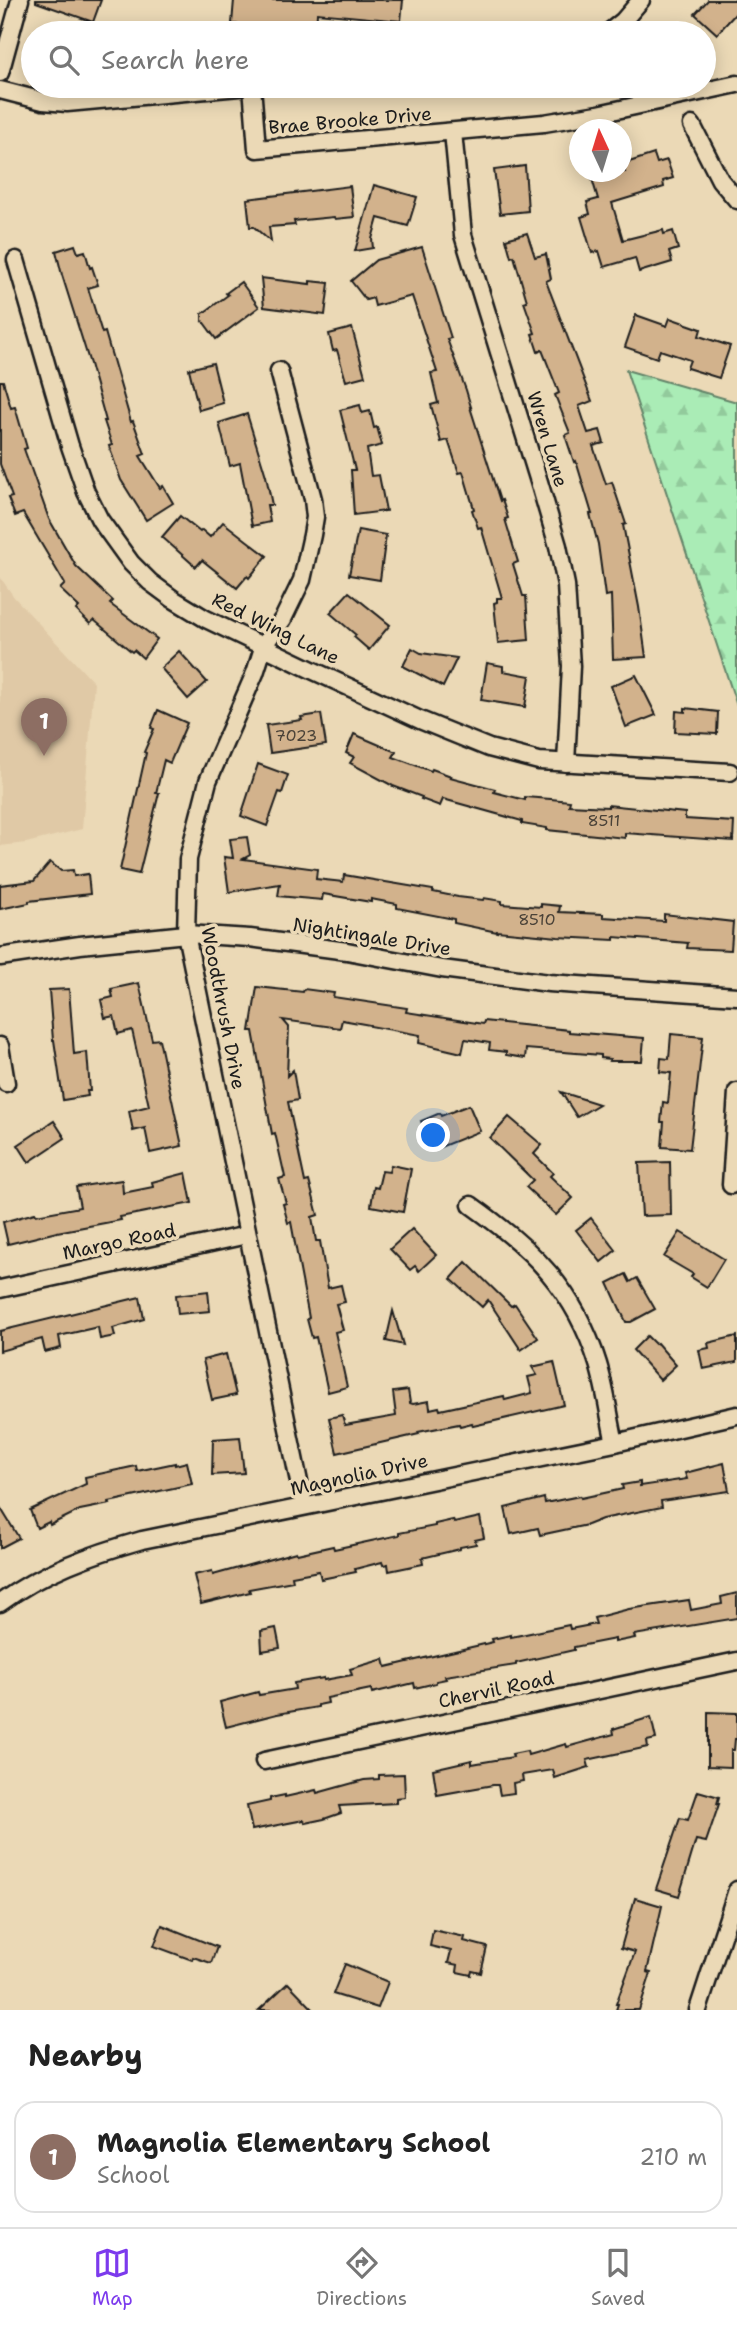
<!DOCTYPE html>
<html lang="en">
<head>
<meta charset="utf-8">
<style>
	body { margin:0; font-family:"Shantell Sans",sans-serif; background:#f6f6f6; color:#222 }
	.compass { position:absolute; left:569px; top:119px; width:63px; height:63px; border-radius:50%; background:#fff; box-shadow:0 4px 18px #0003; rotate:356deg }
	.you { position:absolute; left:434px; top:1136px; width:24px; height:24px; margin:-18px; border:5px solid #fff; border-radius:50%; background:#1a73e8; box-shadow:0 0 0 10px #1a73e833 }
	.badge { display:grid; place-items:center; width:46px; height:46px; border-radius:50%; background:#7c3aed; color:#fff; font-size:23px; font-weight:700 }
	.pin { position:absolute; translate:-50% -58px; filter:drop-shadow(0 2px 4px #0008) }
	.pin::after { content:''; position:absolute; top:37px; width:24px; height:21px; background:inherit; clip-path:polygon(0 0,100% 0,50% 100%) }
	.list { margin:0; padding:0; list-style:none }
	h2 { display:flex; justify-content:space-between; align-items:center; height:91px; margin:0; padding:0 28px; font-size:30px }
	h2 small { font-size:23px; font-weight:400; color:#767676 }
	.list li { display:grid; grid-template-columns:46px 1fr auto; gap:21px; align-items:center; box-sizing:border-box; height:112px; margin:0 14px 14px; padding:0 14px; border:2px solid #e0e0e0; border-radius:21px }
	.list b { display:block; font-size:26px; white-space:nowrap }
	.list p { margin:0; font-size:23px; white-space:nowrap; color:#767676 }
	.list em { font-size:23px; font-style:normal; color:#767676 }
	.icon { flex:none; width:38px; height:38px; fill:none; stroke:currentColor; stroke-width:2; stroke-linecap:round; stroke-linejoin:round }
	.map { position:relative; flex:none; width:737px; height:2010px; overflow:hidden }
	.search { position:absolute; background:#fff; box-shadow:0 4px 18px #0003; left:21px; right:21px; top:21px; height:77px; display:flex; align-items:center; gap:18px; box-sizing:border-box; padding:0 24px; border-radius:38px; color:#767676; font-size:26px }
	.sheet { height:217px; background:#fff }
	nav { display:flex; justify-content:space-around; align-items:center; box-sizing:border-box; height:98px; border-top:2px solid #e0e0e0; background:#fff; font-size:19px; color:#767676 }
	nav a { display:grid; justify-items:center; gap:4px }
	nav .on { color:#7c3aed }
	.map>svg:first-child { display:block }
	.built { fill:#e0c9a6 }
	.forest { fill:url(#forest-firs); stroke:#638469; stroke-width:2 }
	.building { fill:#d2b28c; stroke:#1c1c1c; stroke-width:2 }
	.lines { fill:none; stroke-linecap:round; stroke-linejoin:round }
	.street-casing { stroke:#1c1c1c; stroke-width:21 }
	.street { stroke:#ebd9b6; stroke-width:16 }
	.labels { text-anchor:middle; stroke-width:7; stroke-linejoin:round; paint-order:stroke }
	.number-label { font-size:16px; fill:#4a4238 }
	.street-label { font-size:19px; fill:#1c1c1c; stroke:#ebd9b6 }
</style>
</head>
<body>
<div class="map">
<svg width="737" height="2010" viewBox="0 0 737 2010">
	<defs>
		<pattern id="forest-firs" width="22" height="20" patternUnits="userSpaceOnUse" patternTransform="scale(1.75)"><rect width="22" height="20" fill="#aaecb6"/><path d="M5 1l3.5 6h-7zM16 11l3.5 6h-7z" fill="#92ca9c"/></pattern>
	</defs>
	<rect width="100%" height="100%" fill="#ebd9b6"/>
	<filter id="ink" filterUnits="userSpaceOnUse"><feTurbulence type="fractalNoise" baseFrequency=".0143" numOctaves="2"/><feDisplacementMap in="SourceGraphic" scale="14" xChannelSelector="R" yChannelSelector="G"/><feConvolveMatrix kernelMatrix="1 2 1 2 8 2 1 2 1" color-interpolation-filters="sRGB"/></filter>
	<g filter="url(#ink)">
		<!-- built -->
		<polygon class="built" points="0,577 14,597 94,683 82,829 26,843 0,846"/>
		<!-- forest -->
		<polygon class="forest" points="626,370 737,402 737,706"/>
		<!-- building -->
		<g class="building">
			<polygon points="36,0 101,0 93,22 36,2"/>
			<polygon points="234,0 403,0 401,21 317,13 316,32 232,24"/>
			<polygon points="708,0 737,0 737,12 717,34 695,14"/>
			<polygon points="654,154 657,163 667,160 673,178 663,181 664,187 612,203 623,240 663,230 664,234 673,231 678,249 669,252 672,262 639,272 635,258 604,267 599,251 592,253 581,217 590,214 587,202 598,199 590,172 625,172 623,164"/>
			<polygon points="525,166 528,211 500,214 494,170"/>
			<polygon points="374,185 417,197 408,226 378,218 372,239 373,248 355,251"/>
			<polygon points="350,186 354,217 335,219 334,217 294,221 295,225 269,227 271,242 254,227 250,227 247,199"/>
			<polygon points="527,233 535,257 546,254 551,279 546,281 592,401 579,406 588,433 600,430 604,443 593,446 606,484 612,482 626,524 623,525 639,607 646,657 613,659 611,595 605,596 598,544 590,514 592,514 576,461 574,462 565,435 570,433 555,395 559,393 542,350 538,352 532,334 535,333 524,302 527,301 514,256 511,257 506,239"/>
			<polygon points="75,245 78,253 85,251 90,268 92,267 98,285 88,288 102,333 105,332 131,422 133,421 145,454 140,456 160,488 163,486 173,503 146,520 121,480 109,446 112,445 104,421 106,421 90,364 62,275 56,251"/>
			<polygon points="422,247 451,338 447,339 466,390 471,407 470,407 500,501 502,500 508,518 505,519 518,562 513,564 523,596 526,596 529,640 498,643 494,603 497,602 497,598 502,598 481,527 478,528 472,510 474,509 463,472 459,473 448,440 441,442 431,405 438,403 431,373 437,372 412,296 375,306 373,298 366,300 351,281 376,260"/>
			<polygon points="261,278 310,284 310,281 329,283 325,315 264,307"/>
			<polygon points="241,282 259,307 216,339 202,320 202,314 228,295 226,293"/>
			<polygon points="636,315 667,326 670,318 701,329 699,336 730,346 719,378 687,368 690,360 660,350 657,358 625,347"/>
			<polygon points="352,328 365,376 346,381 337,350 333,351 329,334"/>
			<polygon points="213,363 223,403 199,410 189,369"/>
			<polygon points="0,381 3,381 11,408 15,407 27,448 24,449 49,519 76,566 113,601 110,604 157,639 143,658 134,650 132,652 94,620 90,624 76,610 79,607 60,589 65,584 23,513 15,516 8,498 12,497 0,464"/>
			<polygon points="360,405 362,413 370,411 374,428 377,427 382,445 367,449 371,476 379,475 386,511 354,515 351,470 355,470 340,410"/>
			<polygon points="247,414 266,476 272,505 267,505 270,522 252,526 240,463 230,466 219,423"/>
			<polygon points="180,516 200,532 202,530 210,537 223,522 267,556 249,578 247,576 237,588 202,560 196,567 162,537"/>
			<polygon points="358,530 386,535 380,580 349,575"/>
			<polygon points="349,592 390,625 369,650 354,637 356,635 330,613"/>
			<polygon points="412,648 421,653 457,658 443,687 403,666"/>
			<polygon points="179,651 207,682 188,699 161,668"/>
			<polygon points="487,663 503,666 503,671 530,676 525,707 481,700"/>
			<polygon points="636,675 656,715 626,727 611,686"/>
			<polygon points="685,708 718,712 717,734 675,732 676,711 685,712"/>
			<polygon points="158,710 187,723 170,763 164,760 156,793 159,793 139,874 120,870 146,753 144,752 154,729 151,728"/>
			<polygon points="321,714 326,745 270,753 266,725 302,720 301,717"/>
			<polygon points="354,734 396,752 393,757 431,771 432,769 451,776 450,777 495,789 494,792 525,800 525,797 551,799 570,801 569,805 608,807 608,805 685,813 685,819 734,822 733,841 625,833 625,838 547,830 547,828 522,824 522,821 443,799 440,806 421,799 422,797 393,786 350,763 354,757 346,753"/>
			<polygon points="258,764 288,775 282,793 279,792 267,826 241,816"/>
			<polygon points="247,837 250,855 243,859 317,869 316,879 343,882 344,875 433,890 433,892 458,897 483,900 484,898 502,901 502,904 541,907 541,904 560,906 559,912 603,914 603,917 664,921 664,914 733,922 731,950 687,948 688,943 614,937 614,940 558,937 497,931 497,932 454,923 454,919 397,908 397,904 371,899 371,902 323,894 322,900 278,896 280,884 229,892 224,857 233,858 230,839"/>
			<polygon points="50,862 61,871 73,870 74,876 88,874 90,894 29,901 29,903 0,909 0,885 34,881"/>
			<polygon points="139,983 152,1040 159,1039 182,1146 150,1153 145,1128 133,1131 129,1111 149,1106 132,1030 118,1034 114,1016 105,1018 101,1000 113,997 111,989"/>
			<polygon points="257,987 303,992 304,989 334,993 333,997 407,1008 406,1012 483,1024 484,1021 569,1030 569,1032 644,1038 642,1061 609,1061 610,1059 601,1058 601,1055 526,1049 525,1058 506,1055 506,1052 489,1050 490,1043 465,1039 462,1053 419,1043 420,1035 370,1026 370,1025 342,1020 340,1028 283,1020 289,1027 287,1076 293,1070 298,1100 288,1102 305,1182 309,1181 318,1215 312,1217 316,1241 320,1241 328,1288 341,1285 345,1302 336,1304 343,1330 335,1332 347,1387 328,1392 316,1337 312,1338 307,1319 309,1318 291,1222 288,1223 283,1204 286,1203 279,1179 285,1177 275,1133 272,1134 253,1031 250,1031"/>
			<polygon points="69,989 74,1054 87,1052 90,1091 87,1091 88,1096 63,1100 54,1040 53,1040 49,990"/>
			<polygon points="671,1034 703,1037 690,1149 662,1147 664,1122 661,1122 663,1102 668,1103 671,1073 660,1072 661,1058 669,1059"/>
			<polygon points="561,1092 599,1104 577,1117"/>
			<polygon points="469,1105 480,1131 433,1150 421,1121 440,1113 441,1116"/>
			<polygon points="509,1117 542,1145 534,1154 553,1173 550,1176 573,1198 556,1215 526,1187 533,1180 490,1138"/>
			<polygon points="54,1121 65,1138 29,1162 18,1145"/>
			<polygon points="670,1162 671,1215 642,1216 639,1163"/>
			<polygon points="391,1165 411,1169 403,1212 371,1206 374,1187 378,1188 382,1171 389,1172"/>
			<polygon points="186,1173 192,1203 120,1217 121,1220 57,1232 8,1244 3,1222 35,1213 36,1215 80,1207 76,1187 122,1180 123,1193 153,1187 152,1182"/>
			<polygon points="591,1218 616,1250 601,1262 576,1230"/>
			<polygon points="412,1229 436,1255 419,1271 415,1266 410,1270 390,1249"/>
			<polygon points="680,1232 724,1259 707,1287 691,1277 693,1274 664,1257"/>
			<polygon points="466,1262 511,1306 515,1304 538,1338 521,1350 488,1300 482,1307 451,1279"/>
			<polygon points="626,1274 630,1282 637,1278 655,1309 631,1322 626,1322 608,1283"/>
			<polygon points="208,1291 210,1311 178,1314 176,1295"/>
			<polygon points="140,1297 144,1319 113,1328 115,1336 100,1339 98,1327 59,1336 61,1348 45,1352 42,1339 0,1351 0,1331"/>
			<polygon points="393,1311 403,1345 386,1341"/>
			<polygon points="647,1336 655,1344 657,1343 676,1365 660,1380 633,1350"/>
			<polygon points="737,1336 737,1362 703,1369 699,1350 709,1348 708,1343"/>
			<polygon points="226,1354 236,1395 212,1400 203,1360"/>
			<polygon points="554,1362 564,1405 473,1426 472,1423 460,1426 459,1424 418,1432 419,1434 337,1453 329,1418 342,1415 345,1425 396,1416 393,1392 408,1390 410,1403 413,1404 429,1401 430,1409 439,1407 440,1410 504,1396 505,1400 532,1393 528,1377 537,1375 532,1367"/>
			<polygon points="240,1437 244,1473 212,1475 213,1439"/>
			<polygon points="187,1462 192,1484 109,1502 110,1504 80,1510 50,1525 49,1522 37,1528 30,1510 86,1484 85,1477 136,1466 137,1471 175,1463 175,1465"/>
			<polygon points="724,1463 729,1491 661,1501 662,1507 602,1519 587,1525 540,1535 538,1528 511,1534 505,1508 544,1498 545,1503 580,1496 581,1498 623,1489 622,1485 640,1482 640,1486 687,1479 685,1473"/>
			<polygon points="0,1507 19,1538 0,1548"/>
			<polygon points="480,1517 484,1538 475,1540 476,1544 460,1547 460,1549 422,1558 423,1564 389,1571 388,1564 383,1565 382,1562 355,1569 356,1572 321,1579 319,1571 292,1576 293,1581 249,1589 250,1592 201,1604 194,1575 212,1571 213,1575 296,1552 297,1554 333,1546 334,1549 399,1535 399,1533 435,1526 435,1524 453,1520 454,1523"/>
			<polygon points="737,1593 737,1618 634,1635 635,1638 615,1642 615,1639 574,1647 574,1650 516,1663 516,1665 445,1676 446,1679 436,1681 436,1683 415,1688 414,1683 372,1693 371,1689 327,1698 328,1703 318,1705 318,1707 277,1714 226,1727 220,1702 258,1692 259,1695 295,1689 294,1683 324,1678 324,1680 352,1675 350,1669 384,1659 386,1667 493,1642 492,1639 511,1635 511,1637 569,1625 570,1629 596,1624 594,1618 629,1609 689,1600 691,1610 722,1604 721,1597"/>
			<polygon points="276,1628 280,1648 262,1651 261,1631"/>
			<polygon points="708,1712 737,1713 737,1739 735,1739 734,1750 731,1750 731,1767 708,1766"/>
			<polygon points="651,1717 656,1739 647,1741 648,1747 587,1760 589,1767 555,1778 553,1770 522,1775 523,1781 513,1783 514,1793 500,1795 498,1785 493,1785 437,1795 433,1769 472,1760 472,1764 513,1757 512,1754 527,1751 528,1755 566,1744 567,1747 614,1734 613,1729"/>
			<polygon points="404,1774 405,1797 396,1798 396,1803 339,1806 341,1813 324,1819 305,1823 304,1820 252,1830 247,1806 270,1801 270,1798 285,1795 285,1797 316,1790 317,1793 364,1780 379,1779 379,1775"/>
			<polygon points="698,1791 719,1797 717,1804 719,1804 706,1842 696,1840 679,1896 656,1889 680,1818 688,1820"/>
			<polygon points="635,1898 662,1906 647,1972 651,1973 639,2010 616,2010 618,2004 616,2004 635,1952 621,1948"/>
			<polygon points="162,1925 217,1947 211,1963 193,1957 192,1960 154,1946"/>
			<polygon points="433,1930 465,1937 464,1941 487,1947 481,1973 472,1971 471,1975 457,1972 458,1965 448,1963 451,1951 430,1946"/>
			<polygon points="345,1964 388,1982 378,2008 333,1994"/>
			<polygon points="288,1983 314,2010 259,2010"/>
		</g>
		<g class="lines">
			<!-- street casing -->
			<g class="street-casing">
				<g id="street">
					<polyline points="608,33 623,21 641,0"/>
					<polyline points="0,73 20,0"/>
					<polyline points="252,86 257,149 544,123 598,114 737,84"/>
					<polyline points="0,90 43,101 67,103 250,86"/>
					<polyline points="692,125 720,180 737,200"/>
					<polyline points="453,132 463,235 540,485 558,546 566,585 571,666 566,763"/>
					<polyline points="16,260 70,446 86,492 100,520 131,563 150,582 173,599 206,619 312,670 420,720 489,748 539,761 730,772"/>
					<polyline points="279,371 313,499 315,517 312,535 302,580 283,619 264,645 255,673 208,781 188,859 186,934 304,1506"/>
					<polyline points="0,957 80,945 186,934 250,938 347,951 442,969 549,983 737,996"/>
					<polyline points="0,1046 6,1083"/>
					<polyline points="731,1185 737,1092"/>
					<path d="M 471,1205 C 533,1249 575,1290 598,1364 C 606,1390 609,1417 615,1443"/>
					<polyline points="0,1289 247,1235"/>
					<path d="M 0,1603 C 42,1572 92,1554 142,1540 L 615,1443 L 737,1415"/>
					<polyline points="264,1761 737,1661"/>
					<polyline points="698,2010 737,1890"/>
				</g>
			</g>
			<!-- street -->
			<use href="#street" class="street"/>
		</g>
	</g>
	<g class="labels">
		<!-- number labels -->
		<g class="number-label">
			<text x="296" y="741">7023</text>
			<text x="604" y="826">8511</text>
			<text x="537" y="925">8510</text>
		</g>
		<!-- street labels -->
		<g class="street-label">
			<text transform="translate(350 120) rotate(-5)" y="7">Brae Brooke Drive</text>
			<text transform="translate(548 439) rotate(73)" y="7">Wren Lane</text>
			<text transform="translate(276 628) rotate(26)" y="7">Red Wing Lane</text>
			<text transform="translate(372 936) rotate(9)" y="7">Nightingale Drive</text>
			<text transform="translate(224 1008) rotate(79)" y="7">Woodthrush Drive</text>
			<text transform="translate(119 1241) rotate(-12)" y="7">Margo Road</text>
			<text transform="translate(359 1474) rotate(-12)" y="7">Magnolia Drive</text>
			<text transform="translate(496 1689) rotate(-12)" y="7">Chervil Road</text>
		</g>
	</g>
</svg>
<svg class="compass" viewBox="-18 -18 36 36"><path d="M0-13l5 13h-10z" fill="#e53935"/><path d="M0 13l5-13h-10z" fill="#767676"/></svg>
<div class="you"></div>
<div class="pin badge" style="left:44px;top:756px;background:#8d6e63">1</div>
<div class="search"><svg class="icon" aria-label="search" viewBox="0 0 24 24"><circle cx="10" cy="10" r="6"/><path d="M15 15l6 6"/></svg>Search here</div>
</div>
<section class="sheet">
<h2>Nearby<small></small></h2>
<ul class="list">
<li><span class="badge" style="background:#8d6e63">1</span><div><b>Magnolia Elementary School</b><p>School</p></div><em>210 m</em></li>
</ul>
</section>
<nav>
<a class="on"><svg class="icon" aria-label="map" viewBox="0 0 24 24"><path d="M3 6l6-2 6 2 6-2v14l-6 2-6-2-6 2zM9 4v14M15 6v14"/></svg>Map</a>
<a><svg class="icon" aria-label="directions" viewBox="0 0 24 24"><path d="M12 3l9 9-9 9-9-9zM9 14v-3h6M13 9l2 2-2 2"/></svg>Directions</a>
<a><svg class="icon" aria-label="saved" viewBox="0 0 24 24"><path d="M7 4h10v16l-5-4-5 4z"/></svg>Saved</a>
</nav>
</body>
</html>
